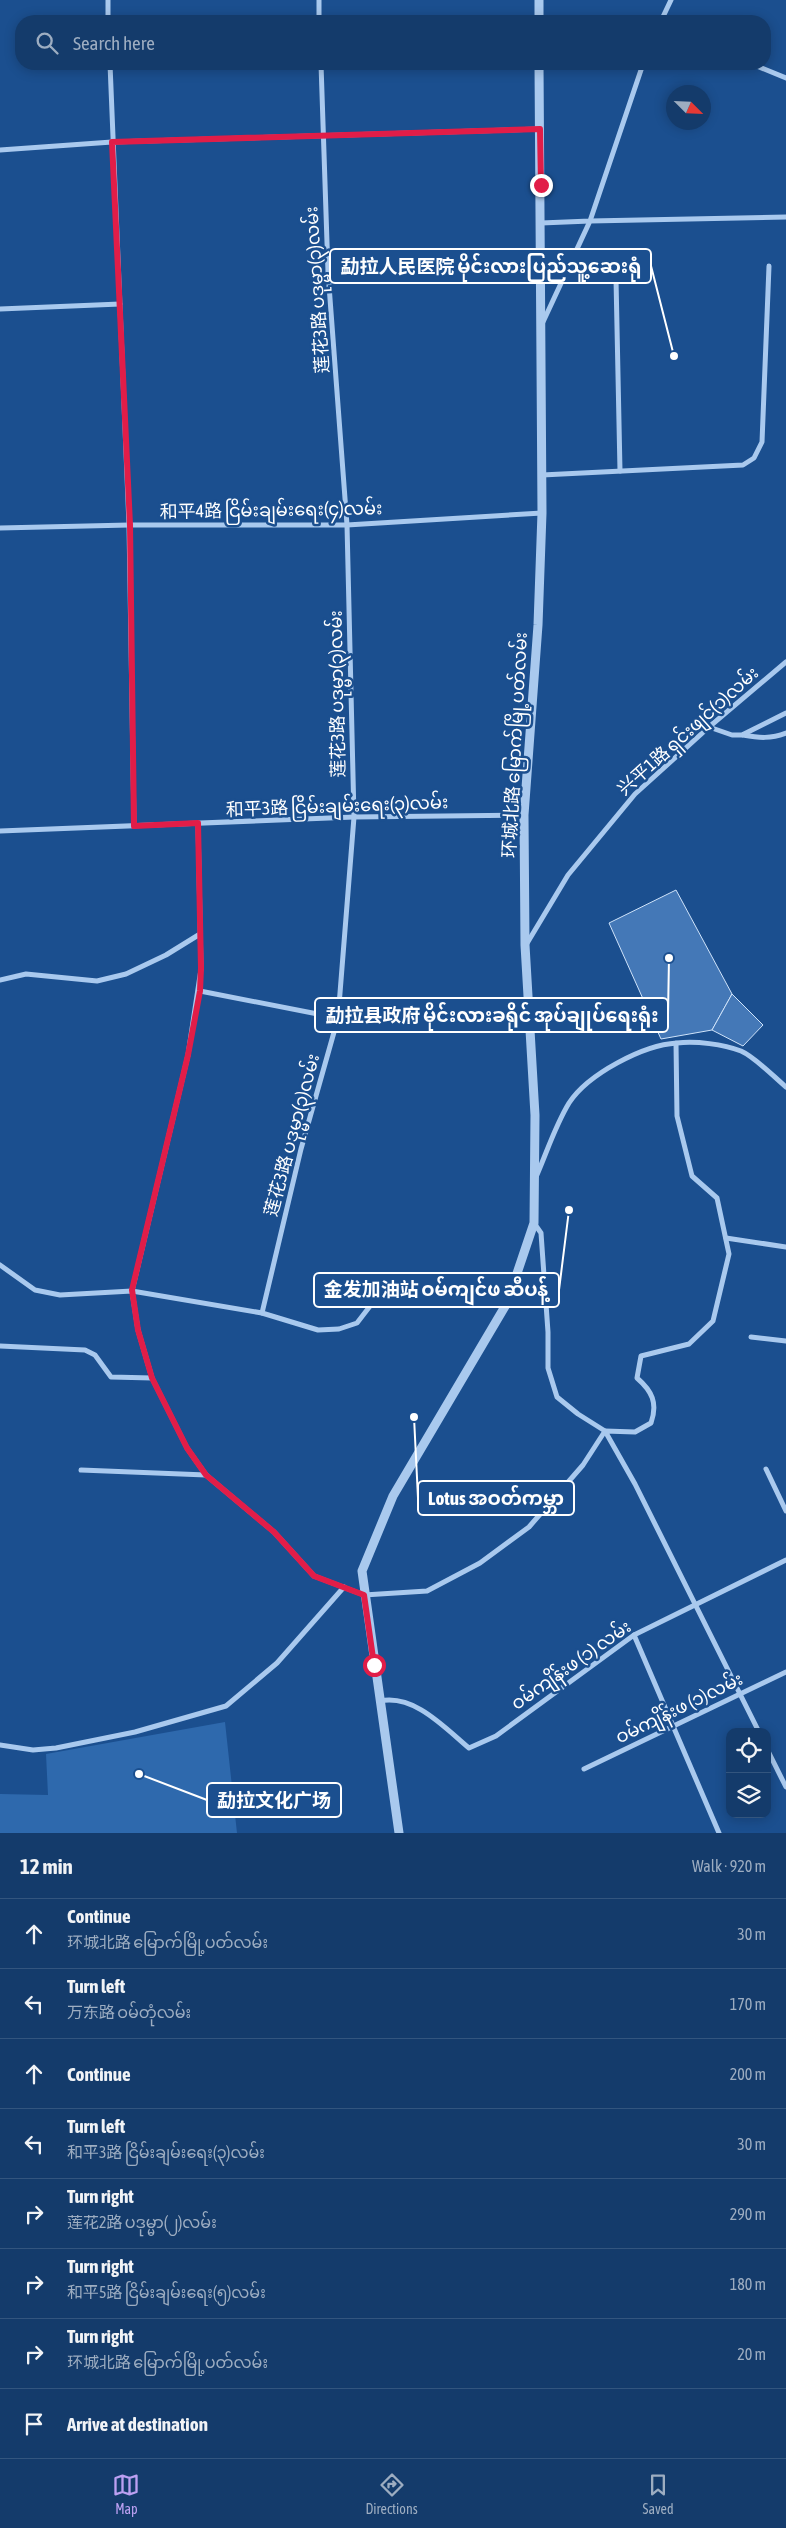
<!DOCTYPE html>
<html lang="en">
<head>
<meta charset="utf-8">
<style>
	body { margin:0; font-family:"Asap Condensed","Noto Sans SC","Noto Sans Myanmar",sans-serif; background:#1d4271; color:#f1f3f6 }
	.controls { position:absolute; right:15px; bottom:15px; display:grid; overflow:hidden; border-radius:10px; box-shadow:0 2px 12px #0003 }
	.controls button { width:45px; height:45px; display:grid; place-items:center; padding:0; border:0; border-bottom:1px solid #33557e; background:#143b6b; color:#f1f3f6; font:25px sans-serif }
	.compass { position:absolute; left:666px; top:85px; width:45px; height:45px; border-radius:50%; background:#143b6b; box-shadow:0 2px 12px #0003; rotate:114deg }
	.stop { position:absolute; width:15px; height:15px; margin:-11px; border:4px solid #e11d48; border-radius:50%; background:#fff }
	.stop.end { background:#e11d48; border-color:#fff; box-shadow:0 1px 5px #0008 }
	.list { margin:0; padding:0; list-style:none }
	h2 { display:flex; justify-content:space-between; align-items:center; height:65px; margin:0; padding:0 20px; font-size:21px }
	h2 small { font-size:16px; font-weight:400; color:#9dadc1 }
	.list li { display:grid; grid-template-columns:32px 1fr auto; gap:15px; align-items:center; box-sizing:border-box; height:70px; padding:0 20px; border-top:1px solid #33557e }
	.list b { display:block; font-size:19px; white-space:nowrap }
	.list p { margin:0; font-size:16px; white-space:nowrap; color:#9dadc1 }
	.list em { font-size:16px; font-style:normal; color:#9dadc1 }
	.icon { flex:none; width:28px; height:28px; fill:none; stroke:currentColor; stroke-width:2; stroke-linecap:round; stroke-linejoin:round }
	.map { position:relative; flex:none; width:786px; height:1833px; overflow:hidden }
	.search { position:absolute; background:#143b6b; box-shadow:0 2px 12px #0003; left:15px; right:15px; top:15px; height:55px; display:flex; align-items:center; gap:12px; box-sizing:border-box; padding:0 18px; border-radius:20px; color:#9dadc1; font-size:19px }
	.sheet { height:625px; background:#143b6b }
	nav { display:flex; justify-content:space-around; align-items:center; box-sizing:border-box; height:70px; border-top:1px solid #33557e; background:#143b6b; font-size:14px; color:#9dadc1 }
	nav a { display:grid; justify-items:center; gap:2px }
	nav .on { color:#bca0f2 }
	.map>svg:first-child { display:block }
	.green { fill:#2e69ad }
	.building { fill:#4478b7; stroke:#cfe3fa }
	.lines { fill:none; stroke-linecap:round; stroke-linejoin:round }
	.minor { stroke:#a9c9ee; stroke-width:5 }
	.tertiary { stroke:#a9c9ee; stroke-width:9 }
	.route { stroke:#e11d48; stroke-width:6 }
	.labels { text-anchor:middle; stroke-width:5; stroke-linejoin:round; paint-order:stroke }
	.street-label { font-size:18px; fill:#fff; stroke:#1b4f8f }
	.leader { fill:none; stroke:#fff; stroke-width:2 }
	.callout-dot { fill:#fff; stroke:#1b4f8f; stroke-width:2 }
	.callout { fill:#1b4f8f; stroke:#fff; stroke-width:2 }
	.callout-label { font-size:19px; text-anchor:middle; font-weight:bold; fill:#fff }
</style>
</head>
<body>
<div class="map">
<svg width="786" height="1833" viewBox="0 0 786 1833">
	<rect width="100%" height="100%" fill="#1b4f8f"/>
	<!-- green -->
	<polygon class="green" points="225,1722 237,1833 0,1833 0,1794 48,1795 46,1754"/>
	<!-- building -->
	<g class="building">
		<polygon points="676,890 732,994 712,1030 661,1039 609,923"/>
		<polygon points="732,994 763,1025 743,1046 712,1030"/>
	</g>
	<g class="lines">
		<!-- minor -->
		<g class="minor">
			<polyline points="108,0 108,21"/>
			<polyline points="319,0 319,21"/>
			<polyline points="661,21 671,0"/>
			<polyline points="110,64 129,525 134,825"/>
			<polyline points="752,64 786,78"/>
			<polyline points="0,150 112,142 540,129"/>
			<polyline points="541,223 590,221 643,64"/>
			<polyline points="616,279 620,471"/>
			<polyline points="0,309 120,304"/>
			<polyline points="543,322 590,221 786,217"/>
			<polyline points="542,475 743,465 754,458 762,442 769,266"/>
			<polyline points="0,528 129,525 347,525 542,513"/>
			<polyline points="709,727 732,735 742,735 786,713"/>
			<path d="M 743,735 C 759,738 771,739 786,733"/>
			<polyline points="198,823 201,969 188,1055 132,1291 262,1313 318,1330 339,1329 357,1323 377,1297"/>
			<polyline points="0,831 354,817 524,815"/>
			<polyline points="526,945 568,875 635,794 709,727 786,662"/>
			<polyline points="0,980 26,974 97,981 126,974 166,955 200,934"/>
			<polyline points="200,991 338,1018"/>
			<path d="M 676,1043 L 677,1116 L 692,1176 L 717,1198 L 729,1254 L 713,1321 L 689,1344 L 641,1356 L 637,1378 C 652,1391 658,1403 651,1423 L 635,1432 L 605,1431 L 635,1484 L 759,1732"/>
			<path d="M 536,1177 C 547,1152 555,1126 569,1103 C 588,1074 643,1045 677,1043 C 696,1041 723,1044 741,1051 C 755,1057 774,1077 786,1087"/>
			<polyline points="726,1238 786,1247"/>
			<polyline points="0,1265 35,1290 60,1295 132,1291 138,1330 152,1378 187,1448 206,1475 274,1532 314,1576 364,1595 427,1591 480,1563 529,1527 583,1465 605,1431 578,1414 557,1397 548,1368 548,1332 541,1233 534,1223"/>
			<polyline points="262,1313 301,1149 338,1018 354,817 347,525 328,272 321,64"/>
			<polyline points="751,1337 786,1341"/>
			<polyline points="0,1346 85,1350 95,1355 111,1377 152,1378"/>
			<polyline points="766,1469 786,1511"/>
			<polyline points="81,1470 206,1475"/>
			<polyline points="634,1635 719,1833"/>
			<path d="M 380,1701 C 414,1694 444,1727 469,1748 L 496,1736 L 634,1635 L 786,1560"/>
			<polyline points="0,1745 33,1750 56,1748 135,1732 226,1706 277,1663 344,1587"/>
			<polyline points="767,1749 786,1787"/>
			<polyline points="584,1769 786,1672"/>
		</g>
		<!-- tertiary -->
		<g class="tertiary">
			<polyline points="539,0 539,21"/>
			<polyline points="399,1833 362,1571 393,1496 507,1303 534,1223 535,1115 525,945 524,815 538,625 542,513 539,64"/>
		</g>
	</g>
	<g class="lines">
		<!-- route -->
		<polyline class="route" points="374,1665 364,1595 314,1576 274,1532 206,1475 187,1448 152,1378 138,1330 132,1290 188,1055 200,991 201,968 198,823 134,826 130,525 112,142 540,129 541,185"/>
	</g>
	<g class="labels">
		<!-- street labels -->
		<g class="street-label">
			<text transform="translate(317 290) rotate(-94)" y="6">莲花3路 ပဒုမ္မာ(၃)လမ်း</text>
			<text transform="translate(271 510) rotate(-1)" y="6">和平4路 ငြိမ်းချမ်းရေး(၄)လမ်း</text>
			<text transform="translate(337 694) rotate(-91)" y="6">莲花3路 ပဒုမ္မာ(၃)လမ်း</text>
			<text transform="translate(688 731) rotate(-42)" y="6">兴平1路 ရှင်းဖျင်(၁)လမ်း</text>
			<text transform="translate(515 745) rotate(-87)" y="6">环城北路 မြောက်မြို့ပတ်လမ်း</text>
			<text transform="translate(337 806) rotate(-2)" y="6">和平3路 ငြိမ်းချမ်းရေး(၃)လမ်း</text>
			<text transform="translate(292 1135) rotate(-75)" y="6">莲花3路 ပဒုမ္မာ(၃)လမ်း</text>
			<text transform="translate(571 1665) rotate(-35)" y="6">ဝမ်ကျိန်းဖ (၁) လမ်း</text>
			<text transform="translate(679 1708) rotate(-26)" y="6">ဝမ်ကျိန်းဖ (၁)လမ်း</text>
		</g>
	</g>
	<!-- callouts -->
	<path class="leader" d="M674 356L651 266M669 958L668 1015M569 1210L559 1290M414 1417L418 1498M139 1774L207 1800"/>
	<g class="callout-dot">
		<circle cx="674" cy="356" r="5"/>
		<circle cx="669" cy="958" r="5"/>
		<circle cx="569" cy="1210" r="5"/>
		<circle cx="414" cy="1417" r="5"/>
		<circle cx="139" cy="1774" r="5"/>
	</g>
	<g class="callout">
		<rect x="330" y="249" width="321" height="34" rx="5"/>
		<rect x="315" y="998" width="353" height="34" rx="5"/>
		<rect x="314" y="1273" width="245" height="34" rx="5"/>
		<rect x="418" y="1481" width="156" height="34" rx="5"/>
		<rect x="207" y="1783" width="134" height="34" rx="5"/>
	</g>
	<g class="callout-label">
		<text x="491" y="273">勐拉人民医院 မိုင်းလားပြည်သူ့ဆေးရုံ</text>
		<text x="492" y="1022">勐拉县政府 မိုင်းလားခရိုင် အုပ်ချုပ်ရေးရုံး</text>
		<text x="436" y="1296">金发加油站 ဝမ်ကျင်ဖ ဆီပန့်</text>
		<text x="496" y="1505">Lotus အဝတ်ကမ္ဘာ</text>
		<text x="274" y="1807">勐拉文化广场</text>
	</g>
</svg>
<div class="controls">
<button><svg class="icon" aria-label="locate" viewBox="0 0 24 24"><circle cx="12" cy="12" r="6"/><path d="M12 2v4M12 18v4M2 12h4M18 12h4"/></svg></button>
<button><svg class="icon" aria-label="layers" viewBox="0 0 24 24"><path d="M12 4l9 5-9 5-9-5zM3 14l9 5 9-5"/></svg></button>
</div>
<svg class="compass" viewBox="-18 -18 36 36"><path d="M0-13l5 13h-10z" fill="#e53935"/><path d="M0 13l5-13h-10z" fill="#9dadc1"/></svg>
<div class="stop" style="left:374px;top:1665px"></div>
<div class="stop end" style="left:541px;top:185px"></div>
<div class="search"><svg class="icon" aria-label="search" viewBox="0 0 24 24"><circle cx="10" cy="10" r="6"/><path d="M15 15l6 6"/></svg>Search here</div>
</div>
<section class="sheet">
<h2>12 min<small>Walk · 920 m</small></h2>
<ul class="list">
<li><svg class="icon" aria-label="ahead" viewBox="0 0 24 24"><path d="M12 20V5M6 11l6-6 6 6"/></svg><div><b>Continue</b><p>环城北路 မြောက်မြို့ပတ်လမ်း</p></div><em>30 m</em></li>
<li><svg class="icon" aria-label="left" viewBox="0 0 24 24"><path d="M17 20v-9H6M10 6l-5 5 5 5"/></svg><div><b>Turn left</b><p>万东路 ဝမ်တုံလမ်း</p></div><em>170 m</em></li>
<li><svg class="icon" aria-label="ahead" viewBox="0 0 24 24"><path d="M12 20V5M6 11l6-6 6 6"/></svg><div><b>Continue</b></div><em>200 m</em></li>
<li><svg class="icon" aria-label="left" viewBox="0 0 24 24"><path d="M17 20v-9H6M10 6l-5 5 5 5"/></svg><div><b>Turn left</b><p>和平3路 ငြိမ်းချမ်းရေး(၃)လမ်း</p></div><em>30 m</em></li>
<li><svg class="icon" aria-label="right" viewBox="0 0 24 24"><path d="M7 20v-9h11M14 6l5 5-5 5"/></svg><div><b>Turn right</b><p>莲花2路 ပဒုမ္မာ(၂)လမ်း</p></div><em>290 m</em></li>
<li><svg class="icon" aria-label="right" viewBox="0 0 24 24"><path d="M7 20v-9h11M14 6l5 5-5 5"/></svg><div><b>Turn right</b><p>和平5路 ငြိမ်းချမ်းရေး(၅)လမ်း</p></div><em>180 m</em></li>
<li><svg class="icon" aria-label="right" viewBox="0 0 24 24"><path d="M7 20v-9h11M14 6l5 5-5 5"/></svg><div><b>Turn right</b><p>环城北路 မြောက်မြို့ပတ်လမ်း</p></div><em>20 m</em></li>
<li><svg class="icon" aria-label="arrive" viewBox="0 0 24 24"><path d="M6 21V4h12l-3 4 3 4H6"/></svg><div><b>Arrive at destination</b></div></li>
</ul>
</section>
<nav>
<a class="on"><svg class="icon" aria-label="map" viewBox="0 0 24 24"><path d="M3 6l6-2 6 2 6-2v14l-6 2-6-2-6 2zM9 4v14M15 6v14"/></svg>Map</a>
<a><svg class="icon" aria-label="directions" viewBox="0 0 24 24"><path d="M12 3l9 9-9 9-9-9zM9 14v-3h6M13 9l2 2-2 2"/></svg>Directions</a>
<a><svg class="icon" aria-label="saved" viewBox="0 0 24 24"><path d="M7 4h10v16l-5-4-5 4z"/></svg>Saved</a>
</nav>
</body>
</html>
